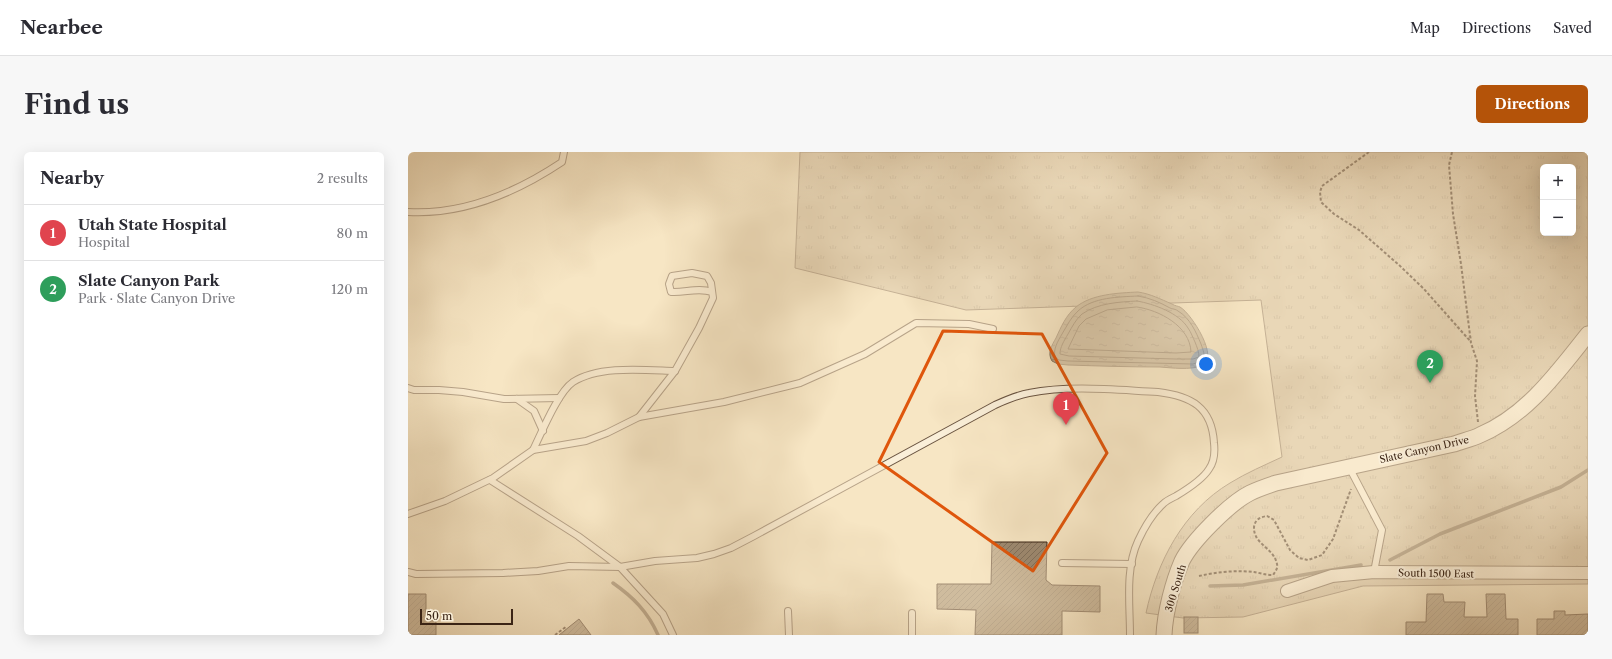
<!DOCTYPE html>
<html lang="en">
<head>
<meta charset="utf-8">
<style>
	body { margin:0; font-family:"Libre Caslon Text",serif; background:#f7f7f7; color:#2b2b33 }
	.controls { position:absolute; right:12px; top:12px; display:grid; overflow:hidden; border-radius:6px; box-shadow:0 4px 16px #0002 }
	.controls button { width:36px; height:36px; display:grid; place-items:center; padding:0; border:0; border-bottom:1px solid #e1e1e2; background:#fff; color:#2b2b33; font:20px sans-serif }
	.scale { position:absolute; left:12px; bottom:10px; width:93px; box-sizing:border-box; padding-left:4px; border:2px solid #3b2415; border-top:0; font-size:11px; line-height:14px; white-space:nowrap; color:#3b2415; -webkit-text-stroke:3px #faefd9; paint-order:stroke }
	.you { position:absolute; left:798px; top:212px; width:14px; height:14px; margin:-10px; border:3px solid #fff; border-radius:50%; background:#1a73e8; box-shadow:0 0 0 6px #1a73e833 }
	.badge { display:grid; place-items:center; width:26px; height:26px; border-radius:50%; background:#b45309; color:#fff; font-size:13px; font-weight:700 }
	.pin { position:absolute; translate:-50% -33px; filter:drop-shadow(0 1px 2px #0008) }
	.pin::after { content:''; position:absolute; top:21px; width:14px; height:12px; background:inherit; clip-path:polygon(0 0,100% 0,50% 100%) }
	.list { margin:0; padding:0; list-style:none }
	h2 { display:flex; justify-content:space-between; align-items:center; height:52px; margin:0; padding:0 16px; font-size:17px }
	h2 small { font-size:13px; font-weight:400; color:#7c7c81 }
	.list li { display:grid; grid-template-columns:26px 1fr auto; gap:12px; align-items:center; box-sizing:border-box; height:56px; padding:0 16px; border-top:1px solid #e1e1e2 }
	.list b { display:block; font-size:15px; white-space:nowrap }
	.list p { margin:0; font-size:13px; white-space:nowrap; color:#7c7c81 }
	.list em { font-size:13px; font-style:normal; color:#7c7c81 }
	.map { position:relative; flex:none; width:1180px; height:483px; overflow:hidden; border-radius:6px }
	header { display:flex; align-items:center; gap:24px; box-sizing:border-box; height:56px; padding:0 20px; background:#fff; border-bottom:1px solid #e1e1e2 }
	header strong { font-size:19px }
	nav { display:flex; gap:22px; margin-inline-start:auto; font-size:14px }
	.intro { display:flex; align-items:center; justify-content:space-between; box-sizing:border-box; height:96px; padding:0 24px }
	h1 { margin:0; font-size:28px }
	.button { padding:10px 18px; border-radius:6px; background:#b45309; color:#fff; font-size:14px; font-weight:700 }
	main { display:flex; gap:24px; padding:0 24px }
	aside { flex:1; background:#fff; border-radius:6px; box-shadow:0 4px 16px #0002 }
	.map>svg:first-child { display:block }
	.park { fill:url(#park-tufts); stroke:#89745e; fill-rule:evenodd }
	.water { fill:url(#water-ripples); stroke:#85715a }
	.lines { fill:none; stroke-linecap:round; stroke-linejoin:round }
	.shore { stroke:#79644e; stroke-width:1 }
	.stream { stroke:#85715a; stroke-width:3.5 }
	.building { fill:url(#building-hatch); stroke:#3b2415 }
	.service-casing { stroke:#6a5441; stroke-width:8 }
	.minor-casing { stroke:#6a5441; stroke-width:14 }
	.tertiary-casing { stroke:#6a5441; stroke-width:17 }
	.path { stroke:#3b2415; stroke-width:2; stroke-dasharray:3 2; stroke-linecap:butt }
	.service { stroke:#faefd9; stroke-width:6 }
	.minor { stroke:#faefd9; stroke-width:12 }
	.tertiary { stroke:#faefd9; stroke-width:15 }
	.marked { fill:none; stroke:#df560c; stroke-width:3; stroke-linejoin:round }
	.labels { text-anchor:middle; stroke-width:4; stroke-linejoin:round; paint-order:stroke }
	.street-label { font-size:10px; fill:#3b2415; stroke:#faefd9 }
</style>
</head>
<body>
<header>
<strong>Nearbee</strong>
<nav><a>Map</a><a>Directions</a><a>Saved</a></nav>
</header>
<div class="intro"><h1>Find us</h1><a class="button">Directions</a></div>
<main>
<aside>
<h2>Nearby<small>2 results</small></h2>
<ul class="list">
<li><span class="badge" style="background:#e0444e">1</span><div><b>Utah State Hospital</b><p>Hospital</p></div><em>80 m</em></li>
<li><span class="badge" style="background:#2e9e5b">2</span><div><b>Slate Canyon Park</b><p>Park · Slate Canyon Drive</p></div><em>120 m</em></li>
</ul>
</aside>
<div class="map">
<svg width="1180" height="483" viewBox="0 0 1180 483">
	<defs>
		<pattern id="park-tufts" width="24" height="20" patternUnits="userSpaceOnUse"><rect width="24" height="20" fill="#d7c5a6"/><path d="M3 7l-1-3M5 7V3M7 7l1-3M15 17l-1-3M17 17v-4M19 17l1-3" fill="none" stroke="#b9a98e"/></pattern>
		<pattern id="water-ripples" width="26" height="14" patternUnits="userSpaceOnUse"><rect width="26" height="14" fill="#b7a488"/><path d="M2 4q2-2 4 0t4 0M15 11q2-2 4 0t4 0" fill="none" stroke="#96856e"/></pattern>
		<pattern id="building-hatch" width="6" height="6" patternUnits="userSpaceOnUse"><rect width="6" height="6" fill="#9d8970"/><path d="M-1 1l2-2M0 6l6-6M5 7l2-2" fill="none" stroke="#81705b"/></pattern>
	</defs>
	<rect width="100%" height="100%" fill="#f7e6c4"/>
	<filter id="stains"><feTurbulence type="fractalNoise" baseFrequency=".005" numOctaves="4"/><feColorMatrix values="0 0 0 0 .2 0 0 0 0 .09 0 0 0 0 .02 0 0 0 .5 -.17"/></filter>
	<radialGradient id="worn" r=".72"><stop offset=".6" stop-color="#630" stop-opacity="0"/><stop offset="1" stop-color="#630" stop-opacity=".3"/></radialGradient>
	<!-- park -->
	<path class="park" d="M 392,0 L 1180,0 L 1180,432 L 955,434 L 835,465 L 775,466 L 738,461 C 749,410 775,359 822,331 C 838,321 857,313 874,305 L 853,148 L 558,158 L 387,116 ZM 1135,15 L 1165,15 L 1165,81 L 1135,81 Z"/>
	<!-- water -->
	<path class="water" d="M 730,140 C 743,142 752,147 764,152 C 767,154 770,154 772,155 C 784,162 812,207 794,214 C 781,218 765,216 752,215 C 721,215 691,214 660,213 L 650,212 L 644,209 C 639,201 644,193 648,186 C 653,175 658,163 668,155 C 684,142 710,141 730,140 Z"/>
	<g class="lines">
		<!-- shore -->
		<g class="shore">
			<path d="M 730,144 C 742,146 751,150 762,156 C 764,157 768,157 770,159 C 782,166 788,180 793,192 C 795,198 798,204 794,209 L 785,212 L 660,209 L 651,208 L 647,205 C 645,197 650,189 654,182 C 659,174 663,165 670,159 C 685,145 711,145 730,144 Z"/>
			<path d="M 729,149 C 746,152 771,161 780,176 C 783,180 785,186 787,190 C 789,195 791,200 791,205 L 785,207 L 768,207 L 661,204 L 652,202 C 652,195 656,189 660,182 C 664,175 668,167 674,162 C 690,151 711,150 729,149 Z"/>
			<path d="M 729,155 C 751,158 782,174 783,200 L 768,201 L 660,197 L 671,174 L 678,167 L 699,158 Z"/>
		</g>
		<!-- stream -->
		<g class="stream">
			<polyline points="982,408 1032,382 1153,335 1180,318"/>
			<path d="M 205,431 C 225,445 240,460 250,483"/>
			<polyline points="802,434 835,433 953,413"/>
		</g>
	</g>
	<!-- building -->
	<g class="building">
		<polygon points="584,390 639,390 638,428 644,433 692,434 692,460 654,459 654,483 567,483 568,458 529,457 529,432 583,432"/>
		<polygon points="0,442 18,442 18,468 28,468 28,483 0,483"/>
		<polygon points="1019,442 1035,442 1036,450 1057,450 1056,465 1079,465 1078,442 1097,442 1098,467 1110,467 1110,483 998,483 998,470 1018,470"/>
		<polygon points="1146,459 1157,459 1157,463 1180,462 1180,483 1129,483 1129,467 1146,467"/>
		<rect x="776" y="465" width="14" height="16"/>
		<polygon points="171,467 183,483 151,483"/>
	</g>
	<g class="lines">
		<!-- service casing -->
		<g class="service-casing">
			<g id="service">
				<path d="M 0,60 C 55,63 109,40 154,10 L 156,0"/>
				<polyline points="0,236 6,238 31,238 55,240 96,247 151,246"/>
				<polyline points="109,247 126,259 135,279"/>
				<path d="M 231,265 L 267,219 L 291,176 L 305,146 L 303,131 L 299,124 L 284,121 L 264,124 L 261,132 L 263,140 C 277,141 290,135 304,140"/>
				<path d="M 125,298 C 133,282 150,240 165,230 C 191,213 237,218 267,219"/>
				<polyline points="941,315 974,378 966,420"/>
				<polyline points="82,328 170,384 212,415 255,462 265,483"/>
				<polyline points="0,362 37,349 85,326 125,298 178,289 199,281 231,265 316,250 392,231 457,202 508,171 561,172 585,177"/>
				<polyline points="654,411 724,412"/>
				<path d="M 0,420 L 8,422 L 95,421 L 130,419 L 161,414 L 212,415 L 247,409 L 289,406 L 306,402 L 323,396 L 346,384 L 587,253 C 598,248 609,243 621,241 C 663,233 708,238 750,240 C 783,244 804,255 806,291 C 807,300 806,310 801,317 C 795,327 778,338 768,344 C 764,346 759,348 755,352 C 744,362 736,376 730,389 C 717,417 722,453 722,483"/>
				<polyline points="380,459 381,483"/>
				<polyline points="504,461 504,483"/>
			</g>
		</g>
		<!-- minor casing -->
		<g class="minor-casing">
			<polyline id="minor" points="879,439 924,424 966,420 1180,421"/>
		</g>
		<!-- tertiary casing -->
		<g class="tertiary-casing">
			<path id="tertiary" d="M 756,483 C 757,460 765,430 774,409 C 784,389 822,351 842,341 C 850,337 859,334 868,331 L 1046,292 C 1054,289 1064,287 1072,283 C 1119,263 1149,221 1180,182"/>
		</g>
		<!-- path -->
		<g class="path">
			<polyline points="961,0 914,34 912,40 913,50 926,62 951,78 991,113 1016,137 1063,190"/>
			<polyline points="1044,0 1041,13 1045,62 1053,112 1063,191 1069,209 1067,244 1070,270"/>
			<path d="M 791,424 C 808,420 828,418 846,420 C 852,421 858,423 865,423 C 867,420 870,417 869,412 C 866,396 845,392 846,375 C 847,367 853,365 859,364 L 866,368 L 882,398 L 891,406 L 900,408 L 914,403 L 925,387 L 943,337"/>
			<polyline points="147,483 159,474"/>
		</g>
		<!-- service -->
		<use href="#service" class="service"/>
		<!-- minor -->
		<use href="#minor" class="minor"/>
		<!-- tertiary -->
		<use href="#tertiary" class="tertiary"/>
	</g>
	<!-- marked area -->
	<path d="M0 0H1180V483H0ZM 535,179 L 634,182 L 699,301 L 625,419 L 471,310 Z" fill="#f7e6c4" fill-opacity=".55" fill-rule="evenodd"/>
	<path class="marked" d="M 535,179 L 634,182 L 699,301 L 625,419 L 471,310 Z"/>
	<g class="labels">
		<!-- street labels -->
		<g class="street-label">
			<text transform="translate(1016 297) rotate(-13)" y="4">Slate Canyon Drive</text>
			<text transform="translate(1028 421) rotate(1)" y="4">South 1500 East</text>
			<text transform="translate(767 436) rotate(-73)" y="4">300 South</text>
		</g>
	</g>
	<rect width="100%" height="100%" filter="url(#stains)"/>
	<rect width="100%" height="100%" fill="url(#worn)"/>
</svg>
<div class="controls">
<button>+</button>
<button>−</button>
</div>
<div class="scale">50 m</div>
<div class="you"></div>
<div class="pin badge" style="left:658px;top:273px;background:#e0444e">1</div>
<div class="pin badge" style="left:1022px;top:231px;background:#2e9e5b">2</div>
</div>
</main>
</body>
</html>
